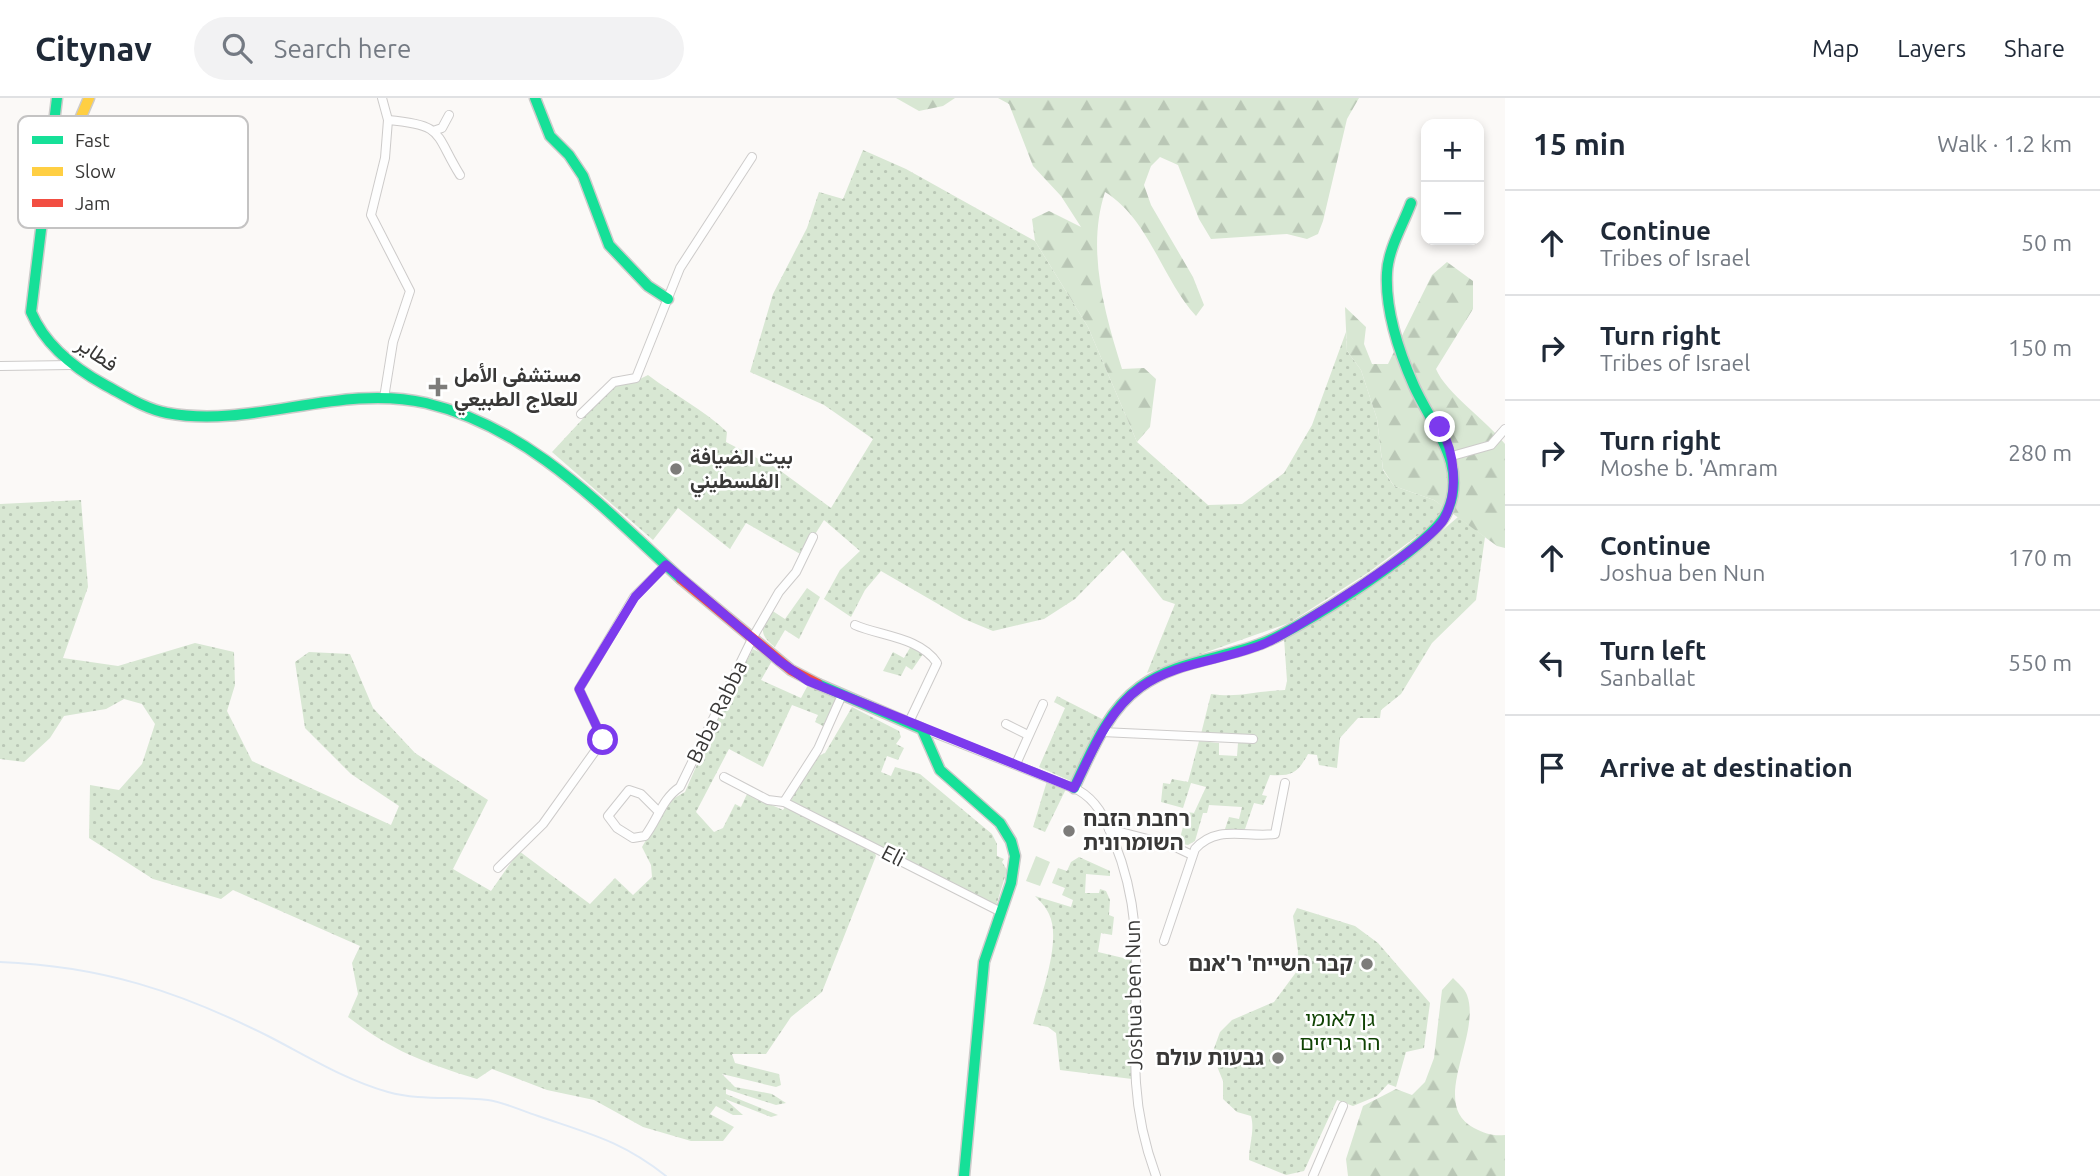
<!DOCTYPE html>
<html lang="en">
<head>
<meta charset="utf-8">
<style>
	body { margin:0; font-family:Ubuntu,Vazirmatn,"Noto Sans Hebrew",sans-serif; background:#f2f2f3; color:#1f2937 }
	.controls { position:absolute; right:21px; top:21px; display:grid; overflow:hidden; border-radius:14px; box-shadow:0 4px 10px #0003 }
	.controls button { width:63px; height:63px; display:grid; place-items:center; padding:0; border:0; border-bottom:2px solid #e0e1e3; background:#fff; color:#1f2937; font:35px sans-serif }
	.stop { position:absolute; width:21px; height:21px; margin:-16px; border:5px solid #7c3aed; border-radius:50%; background:#fff }
	.stop.end { background:#7c3aed; border-color:#fff; box-shadow:0 2px 7px #0008 }
	.list { margin:0; padding:0; list-style:none }
	h2 { display:flex; justify-content:space-between; align-items:center; height:91px; margin:0; padding:0 28px; font-size:30px }
	h2 small { font-size:23px; font-weight:400; color:#747a83 }
	.list li { display:grid; grid-template-columns:46px 1fr auto; gap:21px; align-items:center; box-sizing:border-box; height:105px; padding:0 28px; border-top:2px solid #e0e1e3 }
	.list b { display:block; font-size:26px; white-space:nowrap }
	.list p { margin:0; font-size:23px; white-space:nowrap; color:#747a83 }
	.list em { font-size:23px; font-style:normal; color:#747a83 }
	.icon { flex:none; width:38px; height:38px; fill:none; stroke:currentColor; stroke-width:2; stroke-linecap:round; stroke-linejoin:round }
	.map { position:relative; flex:none; width:1505px; height:1078px; overflow:hidden }
	header { display:flex; align-items:center; gap:42px; box-sizing:border-box; height:98px; padding:0 35px; background:#fff; border-bottom:2px solid #e0e1e3 }
	header strong { font-size:33px }
	nav { display:flex; gap:38px; margin-inline-start:auto; font-size:24px }
	.search { width:490px; height:63px; background:#f2f2f3; display:flex; align-items:center; gap:18px; box-sizing:border-box; padding:0 24px; border-radius:38px; color:#747a83; font-size:26px }
	main { display:flex }
	aside { flex:1; background:#fff }
	.map>svg:first-child { display:block }
	.green { fill:url(#green-dots) }
	.forest { fill:url(#forest-firs) }
	.pitch { fill:#d8e7d3 }
	.lines { fill:none; stroke-linecap:round; stroke-linejoin:round }
	.stream { stroke:#e0eaf6; stroke-width:2 }
	.street-casing { stroke:#cdcbca; stroke-width:10 }
	.fast-casing { stroke:#cdcbca; stroke-width:13 }
	.slow-casing { stroke:#cdcbca; stroke-width:13 }
	.jam-casing { stroke:#cdcbca; stroke-width:13 }
	.street { stroke:#fefefe; stroke-width:8 }
	.fast { stroke:#16e098; stroke-width:10 }
	.slow { stroke:#ffcf43; stroke-width:10 }
	.jam { stroke:#f24e42; stroke-width:10 }
	.route { stroke:#7c3aed; stroke-width:9 }
	.poi-dot { fill:#7d7c7a; stroke:#fff; stroke-width:2.5 }
	.labels { text-anchor:middle; stroke-width:5; stroke-linejoin:round; paint-order:stroke }
	.street-label { font-size:21px; fill:#393837; stroke:#fff }
	.poi-label { font-size:21px; font-weight:bold; fill:#393837; stroke:#fff; text-anchor:start }
	.park-label { font-size:21px; fill:#104304; stroke:#fff }
	.key { fill:#fff; stroke:#c4c3c3; stroke-width:2 }
	.key-label { font-size:19px; fill:#393837 }
</style>
</head>
<body>
<header>
<strong>Citynav</strong>
<div class="search"><svg class="icon" aria-label="search" viewBox="0 0 24 24"><circle cx="10" cy="10" r="6"/><path d="M15 15l6 6"/></svg>Search here</div>
<nav><a>Map</a><a>Layers</a><a>Share</a></nav>
</header>
<main>
<div class="map">
<svg width="1505" height="1078" viewBox="0 0 1505 1078">
	<defs>
		<pattern id="green-dots" width="8" height="8" patternUnits="userSpaceOnUse" patternTransform="scale(1.75)"><rect width="8" height="8" fill="#d8e7d3"/><path d="M2 2h.1M6 6h.1" fill="none" stroke="#bac7b6" stroke-width="1.8" stroke-linecap="round"/></pattern>
		<pattern id="forest-firs" width="22" height="20" patternUnits="userSpaceOnUse" patternTransform="scale(1.75)"><rect width="22" height="20" fill="#d8e7d3"/><path d="M5 1l3.5 6h-7zM16 11l3.5 6h-7z" fill="#bac7b6"/></pattern>
	</defs>
	<rect width="100%" height="100%" fill="#fbf9f7"/>
	<!-- green -->
	<g class="green">
		<path d="M 863,52 L 906,71 L 1035,143 L 1088,229 L 1137,344 L 1208,407 L 1242,406 L 1284,375 L 1312,327 L 1346,234 L 1347,253 L 1361,272 L 1377,321 L 1383,372 L 1394,388 L 1434,402 L 1444,409 L 1429,429 L 1369,474 L 1289,525 L 1147,575 L 1175,506 L 1163,502 L 1123,452 L 1075,501 L 1044,521 L 993,533 L 964,521 L 881,473 L 865,492 L 851,519 L 824,501 L 840,472 L 860,453 L 824,422 L 802,457 L 746,425 L 730,451 L 678,410 L 653,442 L 552,354 L 616,285 L 638,282 L 648,277 C 674,297 703,311 727,334 L 726,344 L 778,371 L 831,410 L 873,341 L 824,307 L 750,274 L 773,196 L 807,130 L 819,94 L 843,101 Z"/>
		<path d="M 81,402 L 88,489 L 63,560 L 118,568 L 195,545 L 234,554 L 235,587 L 227,613 L 252,663 L 391,727 L 399,708 L 351,676 L 305,630 L 295,564 L 309,554 L 350,556 L 373,610 L 415,655 L 488,702 L 453,771 L 491,793 L 519,753 L 590,806 L 615,780 L 633,797 L 652,779 L 651,767 L 642,749 L 669,703 L 685,694 L 726,600 L 753,551 L 773,561 L 761,582 L 801,600 L 809,585 L 838,599 L 823,628 L 815,624 L 818,617 L 792,607 L 763,669 L 729,651 L 696,714 L 714,734 L 723,730 L 735,706 L 741,709 L 747,696 L 783,712 L 785,709 L 874,752 L 876,758 L 822,894 L 791,919 L 766,956 L 732,956 L 735,965 L 779,976 L 781,987 L 776,989 L 722,976 L 735,989 L 772,996 L 786,1005 L 776,1007 L 726,991 L 726,996 L 778,1017 L 771,1019 L 725,1001 L 743,1017 L 733,1017 L 716,1008 L 710,1016 L 734,1029 L 723,1043 L 691,1043 L 643,1029 L 594,1002 L 547,992 L 492,971 L 477,981 C 425,965 392,953 348,919 L 358,896 L 352,865 L 360,848 L 233,792 L 221,801 L 153,781 L 89,740 L 90,687 L 119,692 L 142,666 L 155,626 L 142,606 L 124,601 L 106,611 L 64,618 L 50,640 L 24,664 L 0,661 L 0,406 Z"/>
		<path d="M 1458,419 L 1485,439 L 1476,502 L 1432,545 L 1401,596 L 1381,612 L 1380,620 L 1358,620 L 1340,640 L 1337,670 L 1319,667 L 1317,657 L 1308,656 C 1297,676 1292,678 1270,677 L 1262,697 L 1267,698 L 1263,707 L 1254,705 L 1245,731 L 1224,734 L 1229,719 L 1239,721 L 1242,709 L 1209,707 L 1207,715 L 1203,715 L 1195,743 L 1188,747 L 1182,746 L 1180,740 L 1187,714 L 1194,715 L 1206,689 L 1191,685 L 1183,710 L 1161,704 L 1163,685 L 1170,686 L 1172,681 L 1188,684 L 1199,643 L 1219,645 L 1219,657 L 1237,658 L 1238,645 L 1254,643 L 1201,636 L 1211,596 C 1239,600 1256,593 1285,592 L 1287,583 L 1284,540 L 1424,448 Z"/>
		<path d="M 807,490 L 820,499 L 799,541 L 785,532 L 775,549 C 759,537 760,529 771,512 L 785,521 Z"/>
		<polygon points="911,548 923,556 912,572 906,568 901,578 883,573 893,554 904,560"/>
		<polygon points="1057,598 1106,623 1073,684 1039,669 1065,610 1054,604"/>
		<polygon points="852,609 899,633 901,639 896,646 904,650 898,662 887,658 881,674 891,678 895,669 920,676 992,736 997,746 997,758 1004,761 1002,764 1007,772 996,808 790,704 816,659 825,655"/>
		<polygon points="1047,683 1066,691 1045,734 1033,729"/>
		<path d="M 1079,759 L 1110,773 L 1110,778 L 1086,776 L 1085,795 L 1099,795 L 1100,791 L 1106,793 L 1110,802 L 1109,817 L 1114,819 L 1112,837 L 1101,835 L 1098,854 L 1136,863 L 1132,981 L 1060,972 L 1056,935 L 1048,929 L 1033,926 C 1041,898 1062,842 1049,816 C 1046,809 1040,803 1035,798 L 1071,809 L 1073,802 L 1062,797 L 1065,790 L 1052,785 L 1058,770 L 1067,773 L 1071,764 Z"/>
		<path d="M 1297,810 L 1355,828 L 1378,845 L 1430,905 L 1424,950 L 1406,954 L 1396,989 L 1388,986 L 1377,998 L 1353,1008 L 1337,1002 L 1304,1073 L 1286,1077 L 1249,1062 C 1249,1046 1255,1033 1251,1018 L 1237,1014 L 1223,1001 L 1223,983 L 1212,956 L 1220,934 L 1232,922 L 1274,904 L 1297,873 L 1298,853 L 1293,818 Z"/>
	</g>
	<!-- forest -->
	<g class="forest">
		<polygon points="896,0 955,0 943,8 919,13"/>
		<path d="M 998,0 L 1359,0 L 1347,21 L 1323,123 L 1318,136 L 1307,141 L 1287,136 L 1211,141 L 1199,121 L 1178,67 L 1160,59 L 1151,68 L 1144,87 L 1151,107 L 1193,179 L 1204,207 L 1196,218 C 1162,181 1149,121 1105,94 C 1086,152 1105,216 1122,271 L 1144,270 L 1156,281 L 1150,329 L 1137,344 L 1088,229 L 1035,143 L 1032,121 L 1049,113 L 1081,129 L 1061,98 L 1033,68 L 1009,6 Z"/>
		<path d="M 1447,164 L 1473,183 L 1473,211 L 1436,271 C 1446,295 1486,322 1505,346 L 1505,450 L 1497,448 L 1434,402 L 1394,388 L 1383,371 L 1377,321 L 1361,272 L 1347,253 L 1345,209 L 1366,229 L 1364,246 L 1372,266 L 1388,266 L 1432,177 Z"/>
		<path d="M 1453,880 C 1458,885 1465,891 1467,897 C 1482,938 1428,1006 1474,1030 C 1486,1036 1492,1038 1505,1037 L 1505,1078 L 1348,1078 L 1346,1061 L 1363,1008 L 1396,991 L 1412,997 L 1425,984 L 1434,960 L 1442,892 Z"/>
	</g>
	<!-- pitch -->
	<polygon class="pitch" points="1036,758 1050,764 1040,788 1026,783"/>
	<g class="lines">
		<!-- stream -->
		<path class="stream" d="M 0,864 C 101,868 178,893 268,938 C 307,958 345,982 388,994 C 420,1003 454,998 488,1002 C 504,1004 522,1013 538,1018 C 590,1036 622,1043 666,1078"/>
		<!-- street casing -->
		<g class="street-casing">
			<g id="street">
				<polyline points="382,0 388,22 385,60 371,117 410,193 393,244 384,300"/>
				<path d="M 388,22 C 445,27 434,35 460,77"/>
				<polyline points="433,33 442,30 449,17"/>
				<polyline points="0,268 72,267"/>
				<polyline points="581,316 614,284 636,280 680,170 752,59"/>
				<polyline points="1452,358 1491,347 1505,331"/>
				<path d="M 855,527 C 880,538 920,539 937,565 L 909,624"/>
				<polyline points="1006,626 1028,637"/>
				<path d="M 919,629 L 1078,692 C 1099,704 1105,722 1114,743 C 1149,829 1131,896 1136,985 C 1138,1017 1145,1048 1156,1078"/>
				<polyline points="1102,634 1253,641"/>
				<polyline points="1016,666 1043,606"/>
				<polyline points="724,679 768,702 784,704 818,651 842,597"/>
				<polyline points="784,704 1001,814"/>
				<path d="M 659,714 L 641,696 L 629,692 L 608,718 L 617,730 L 633,740 L 645,738 C 658,721 662,701 680,689 L 753,539 L 779,494 L 796,474 L 813,439"/>
				<polyline points="1109,731 1171,747 1192,757"/>
				<polyline points="498,770 543,726 603,642 579,591 634,499 666,467"/>
				<path d="M 1164,843 L 1195,751 C 1217,726 1247,740 1275,736 L 1285,685"/>
				<polyline points="1313,1078 1343,1008"/>
			</g>
		</g>
		<!-- fast casing -->
		<g class="fast-casing">
			<g id="fast">
				<path d="M 57,0 L 31,214 C 45,247 74,270 105,287 C 124,297 145,311 167,315 C 253,331 339,285 426,305 C 531,330 604,411 681,481"/>
				<polyline points="535,0 550,38 569,57 583,78 609,147 648,188 668,201"/>
				<polyline points="818,586 922,631 940,672 1000,725 1011,743 1015,758 1011,785 984,864 964,1078"/>
				<path d="M 1074,690 C 1091,654 1107,613 1140,589 C 1175,563 1221,561 1260,546 C 1297,533 1430,449 1446,416 C 1470,369 1432,328 1414,288 C 1399,254 1385,213 1387,175 C 1388,151 1403,127 1411,105"/>
			</g>
		</g>
		<!-- slow casing -->
		<g class="slow-casing">
			<polyline id="slow" points="50,62 69,47 89,0"/>
		</g>
		<!-- jam casing -->
		<g class="jam-casing">
			<polyline id="jam" points="681,481 791,572 818,586"/>
		</g>
		<!-- street -->
		<use href="#street" class="street"/>
		<!-- fast -->
		<use href="#fast" class="fast"/>
		<!-- slow -->
		<use href="#slow" class="slow"/>
		<!-- jam -->
		<use href="#jam" class="jam"/>
	</g>
	<g class="lines">
		<!-- route -->
		<path class="route" d="M 603,642 L 579,591 L 635,499 L 666,467 L 779,563 L 808,583 L 1074,690 C 1092,655 1107,613 1141,589 C 1177,563 1226,563 1266,545 C 1297,531 1430,446 1444,421 C 1459,394 1455,354 1440,329"/>
	</g>
	<!-- markers -->
	<g class="poi-dot">
		<path d="M434.5 278.5h7v7h7v7h-7v7h-7v-7h-7v-7h7z"/>
		<circle cx="676" cy="371" r="7"/>
		<circle cx="1069" cy="733" r="7"/>
		<circle cx="1367" cy="866" r="7"/>
		<circle cx="1278" cy="960" r="7"/>
	</g>
	<g class="labels">
		<!-- street labels -->
		<g class="street-label">
			<text transform="translate(97 256) rotate(34)" y="7">فطاير</text>
			<text transform="translate(717 614) rotate(-64)" y="7">Baba Rabba</text>
			<text transform="translate(893 758) rotate(27)" y="7">Eli</text>
			<text transform="translate(1134 897) rotate(-91)" y="7">Joshua ben Nun</text>
		</g>
		<!-- poi labels -->
		<g class="poi-label">
			<text x="454" y="284">مستشفى الأمل<tspan x="454" dy="24">للعلاج الطبيعي</tspan></text>
			<text x="690" y="366">بيت الضيافة<tspan x="690" dy="24">الفلسطيني</tspan></text>
			<text x="1083" y="728">רחבת הזבח<tspan x="1083" dy="24">השומרונית</tspan></text>
			<text x="1353" y="873" text-anchor="end">קבר השייח' ר'אנם</text>
			<text x="1264" y="967" text-anchor="end">גבעות עולם</text>
		</g>
		<!-- park labels -->
		<g class="park-label">
			<text x="1340" y="928">גן לאומי<tspan x="1340" dy="24">הר גריזים</tspan></text>
		</g>
	</g>
	<!-- legend -->
	<rect x="18" y="18" width="230" height="112" rx="10" class="key"/>
	<rect x="32" y="38" width="31" height="8" fill="#16e098"/>
	<rect x="32" y="69" width="31" height="9" fill="#ffcf43"/>
	<rect x="32" y="101" width="31" height="8" fill="#f24e42"/>
	<g class="key-label">
		<text x="75" y="49">Fast</text>
		<text x="75" y="80">Slow</text>
		<text x="75" y="112">Jam</text>
	</g>
</svg>
<div class="controls">
<button>+</button>
<button>−</button>
</div>
<div class="stop" style="left:603px;top:642px"></div>
<div class="stop end" style="left:1440px;top:329px"></div>
</div>
<aside>
<h2>15 min<small>Walk · 1.2 km</small></h2>
<ul class="list">
<li><svg class="icon" aria-label="ahead" viewBox="0 0 24 24"><path d="M12 20V5M6 11l6-6 6 6"/></svg><div><b>Continue</b><p>Tribes of Israel</p></div><em>50 m</em></li>
<li><svg class="icon" aria-label="right" viewBox="0 0 24 24"><path d="M7 20v-9h11M14 6l5 5-5 5"/></svg><div><b>Turn right</b><p>Tribes of Israel</p></div><em>150 m</em></li>
<li><svg class="icon" aria-label="right" viewBox="0 0 24 24"><path d="M7 20v-9h11M14 6l5 5-5 5"/></svg><div><b>Turn right</b><p>Moshe b. 'Amram</p></div><em>280 m</em></li>
<li><svg class="icon" aria-label="ahead" viewBox="0 0 24 24"><path d="M12 20V5M6 11l6-6 6 6"/></svg><div><b>Continue</b><p>Joshua ben Nun</p></div><em>170 m</em></li>
<li><svg class="icon" aria-label="left" viewBox="0 0 24 24"><path d="M17 20v-9H6M10 6l-5 5 5 5"/></svg><div><b>Turn left</b><p>Sanballat</p></div><em>550 m</em></li>
<li><svg class="icon" aria-label="arrive" viewBox="0 0 24 24"><path d="M6 21V4h12l-3 4 3 4H6"/></svg><div><b>Arrive at destination</b></div></li>
</ul>
</aside>
</main>
</body>
</html>
